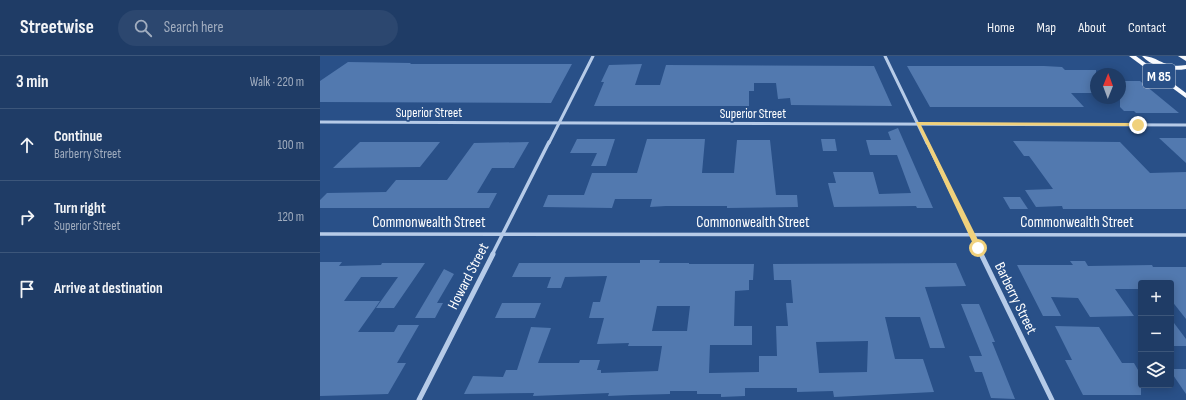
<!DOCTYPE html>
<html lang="en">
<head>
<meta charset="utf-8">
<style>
	body { margin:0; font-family:"Sofia Sans Condensed",sans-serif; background:#2c476f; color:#f1f3f6 }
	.controls { position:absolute; right:12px; bottom:12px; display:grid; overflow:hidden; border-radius:4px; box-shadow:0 2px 10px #0003 }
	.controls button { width:36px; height:36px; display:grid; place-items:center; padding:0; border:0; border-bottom:1px solid #3c567a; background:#1f3c66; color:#f1f3f6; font:20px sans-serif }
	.compass { position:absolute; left:770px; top:12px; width:36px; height:36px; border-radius:50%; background:#1f3c66; box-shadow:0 2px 10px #0003; rotate:1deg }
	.stop { position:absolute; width:12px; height:12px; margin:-9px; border:3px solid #f0d17c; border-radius:50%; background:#fff }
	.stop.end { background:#f0d17c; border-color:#fff; box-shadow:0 1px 4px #0008 }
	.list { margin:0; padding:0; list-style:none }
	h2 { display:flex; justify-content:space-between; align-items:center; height:52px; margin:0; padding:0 16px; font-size:17px }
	h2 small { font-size:13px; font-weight:400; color:#a1adbf }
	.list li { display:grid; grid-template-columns:26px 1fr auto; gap:12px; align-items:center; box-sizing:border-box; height:72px; padding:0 16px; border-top:1px solid #3c567a }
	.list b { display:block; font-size:15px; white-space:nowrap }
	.list p { margin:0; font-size:13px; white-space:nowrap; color:#a1adbf }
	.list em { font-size:13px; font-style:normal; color:#a1adbf }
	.icon { flex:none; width:22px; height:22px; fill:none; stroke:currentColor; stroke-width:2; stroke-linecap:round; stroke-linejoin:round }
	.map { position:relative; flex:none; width:866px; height:344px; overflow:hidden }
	header { display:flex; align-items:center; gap:24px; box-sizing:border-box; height:56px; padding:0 20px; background:#1f3c66; border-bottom:1px solid #3c567a }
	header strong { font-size:19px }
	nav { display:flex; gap:22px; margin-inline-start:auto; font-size:14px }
	.search { width:280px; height:36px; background:#2c476f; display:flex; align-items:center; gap:10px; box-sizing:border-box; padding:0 14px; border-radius:22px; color:#a1adbf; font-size:15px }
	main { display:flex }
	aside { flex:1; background:#1f3c66 }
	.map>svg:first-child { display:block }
	.building { fill:#5279af; fill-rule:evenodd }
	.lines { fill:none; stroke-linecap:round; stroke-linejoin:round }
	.minor-far2 { stroke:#b6cbe8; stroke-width:3 }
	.minor-far1 { stroke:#b6cbe8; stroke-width:3.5 }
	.minor { stroke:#b6cbe8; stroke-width:5 }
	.primary { fill:#f8fafe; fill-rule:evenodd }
	.route { fill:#f0d17c }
	.labels { text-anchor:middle; stroke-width:3.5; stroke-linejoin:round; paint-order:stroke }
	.far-street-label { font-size:13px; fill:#fff; stroke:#295088 }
	.shield { fill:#295088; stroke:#bfcadb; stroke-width:1 }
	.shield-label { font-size:14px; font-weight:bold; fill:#fff }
	.street-label { font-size:15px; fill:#fff; stroke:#295088 }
</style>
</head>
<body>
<header>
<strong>Streetwise</strong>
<div class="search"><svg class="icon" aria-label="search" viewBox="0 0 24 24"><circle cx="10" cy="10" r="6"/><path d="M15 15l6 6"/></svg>Search here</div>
<nav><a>Home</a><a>Map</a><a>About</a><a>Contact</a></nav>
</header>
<main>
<aside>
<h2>3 min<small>Walk · 220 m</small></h2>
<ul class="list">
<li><svg class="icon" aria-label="ahead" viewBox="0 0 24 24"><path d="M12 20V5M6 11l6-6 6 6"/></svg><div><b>Continue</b><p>Barberry Street</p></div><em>100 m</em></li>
<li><svg class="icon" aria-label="right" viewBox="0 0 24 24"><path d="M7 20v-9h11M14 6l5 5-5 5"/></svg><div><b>Turn right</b><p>Superior Street</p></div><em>120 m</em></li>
<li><svg class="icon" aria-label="arrive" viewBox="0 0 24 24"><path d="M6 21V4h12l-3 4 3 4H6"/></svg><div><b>Arrive at destination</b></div></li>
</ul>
</aside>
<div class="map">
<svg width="866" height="344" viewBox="0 0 866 344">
	<rect width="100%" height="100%" fill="#295088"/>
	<!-- building -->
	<g class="building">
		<polygon points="28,6 91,7 90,8 252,8 231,47 0,46 0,25"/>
		<polygon points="322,8 315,29 340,29 346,9 554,10 572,50 471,49 470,42 458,43 456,27 434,27 434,35 429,35 429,50 274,50 284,26 281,26 289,9"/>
		<polygon points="587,10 724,10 742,11 745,14 776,14 776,37 751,37 764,51 610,51"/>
		<polygon points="800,25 820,25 859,57 816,57 814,55 804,55 800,51"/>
		<polygon points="578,72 613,152 597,152 596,150 514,151 508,127 516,127 513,116 553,116 559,138 591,137 577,99 550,99 546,84 571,84 568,76"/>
		<polygon points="839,82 866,82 866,107"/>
		<polygon points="257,83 295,83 286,110 271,110 277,97 250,97"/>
		<polygon points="327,83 385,83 382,117 414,117 417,84 450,84 456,139 477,139 478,151 407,152 407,150 346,150 330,151 332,143 295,143 292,152 223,151 228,139 264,139 272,117 317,117"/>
		<polygon points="501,83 515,83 517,95 503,95"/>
		<polygon points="693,85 800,86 830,117 866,116 866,153 743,153 742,150 716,151 705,134 733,133 709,100 704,100"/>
		<polygon points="40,86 120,86 100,111 13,112"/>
		<polygon points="209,86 194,112 172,112 157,137 177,137 169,152 0,152 0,144 7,137 66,136 76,124 127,124 154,87"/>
		<polygon points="683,141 700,141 708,153 690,153"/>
		<path d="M 320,204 L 340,204 L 339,207 L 369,207 L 369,208 L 434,208 L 433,224 L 429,224 L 429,234 L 415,235 L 414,270 L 432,270 L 432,289 L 390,289 L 389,317 L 439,316 L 439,300 L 457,300 L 456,270 L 468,270 L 466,247 L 473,247 L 471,224 L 454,224 L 453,208 L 636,207 L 646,230 L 605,231 L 625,292 L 610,292 L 600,261 L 565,261 L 575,303 L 603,303 L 614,336 L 514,341 L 513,335 L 477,336 L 477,332 L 425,332 L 425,340 L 401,341 L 401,338 L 377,338 L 377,335 L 350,335 L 350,338 L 312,339 L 288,340 L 289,337 L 213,340 L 214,337 L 144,338 L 153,320 L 183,321 L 186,314 L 197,314 L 211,271 L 231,272 L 218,307 L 259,307 L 260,304 L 280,304 L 277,314 L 281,314 L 281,317 L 338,315 L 342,290 L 308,290 L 309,287 L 277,288 L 284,262 L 269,262 L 273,246 L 280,246 L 287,220 L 245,221 L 241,232 L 227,232 L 231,221 L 192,221 L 199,207 L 320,207 ZM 337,250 L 370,250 L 367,275 L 332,275 ZM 548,285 L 547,316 L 499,317 L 496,286 Z"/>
		<polygon points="750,205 765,205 768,210 832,209 833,211 866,211 866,263 851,244 851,227 821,227 821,233 795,233 814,260 770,261 758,242 731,241 741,260 723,260 697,209 753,209"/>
		<polygon points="0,206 22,206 19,210 61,209 62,207 105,207 74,252 56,252 78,221 41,221 24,245 60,245 38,276 74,276 78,269 99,269 77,307 86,307 68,338 0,340"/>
		<polygon points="124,213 134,218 117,247 123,247 115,262 95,262"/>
		<polygon points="182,247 221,247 215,262 175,262"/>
		<polygon points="641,248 659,248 675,286 672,286 695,343 671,342 662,316 655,316 649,300 662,300"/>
		<polygon points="851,263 866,283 866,290 851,290"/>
		<polygon points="735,270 779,271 802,307 814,307 821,319 821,339 763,339 745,304 752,304"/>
		<polygon points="851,313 866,313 866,338 851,316"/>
	</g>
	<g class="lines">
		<!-- minor-far2 -->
		<g class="minor-far2">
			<polyline points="565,0 607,87"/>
			<polyline points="0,66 866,69"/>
			<polyline points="229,87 273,0"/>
		</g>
		<!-- minor-far1 -->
		<g class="minor-far1">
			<polyline points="607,86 662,199"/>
			<polyline points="0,178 866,179"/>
			<polyline points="172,199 229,86"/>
		</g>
		<!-- minor -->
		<g class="minor">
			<polyline points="661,198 732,344"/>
			<polyline points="99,344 173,198"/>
		</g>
		<!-- primary -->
		<g class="primary">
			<polygon points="809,0 816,0 866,37 866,42"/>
			<path d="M 822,0 C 839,0 843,13 866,9 L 866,13 C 850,16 833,11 822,0 Z"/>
			<polygon points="858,0 866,0 866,5"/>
		</g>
	</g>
	<!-- route -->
	<polygon class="route" points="596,66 818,67 821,69 818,70 601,69 662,192 658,195 655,192"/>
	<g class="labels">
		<!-- far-street labels -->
		<g class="far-street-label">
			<text x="109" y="61">Superior Street</text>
			<text x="433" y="62">Superior Street</text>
		</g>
		<!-- shield labels -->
		<rect class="shield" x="823" y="8" width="32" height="24" rx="3"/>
		<g class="shield-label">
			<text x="839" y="25">M 85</text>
		</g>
		<!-- street labels -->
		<g class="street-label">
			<text x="109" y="171">Commonwealth Street</text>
			<text x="433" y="171">Commonwealth Street</text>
			<text x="757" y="171">Commonwealth Street</text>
			<text transform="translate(148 220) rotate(-63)" y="5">Howard Street</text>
			<text transform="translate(696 242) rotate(64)" y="5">Barberry Street</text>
		</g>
	</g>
</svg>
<div class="controls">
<button>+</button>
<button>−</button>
<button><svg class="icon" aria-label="layers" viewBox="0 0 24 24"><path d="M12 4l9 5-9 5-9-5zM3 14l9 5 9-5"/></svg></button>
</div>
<svg class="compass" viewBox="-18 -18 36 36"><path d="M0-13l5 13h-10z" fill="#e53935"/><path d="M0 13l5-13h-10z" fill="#a1adbf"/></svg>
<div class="stop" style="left:658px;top:192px"></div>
<div class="stop end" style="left:818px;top:69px"></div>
</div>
</main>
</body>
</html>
